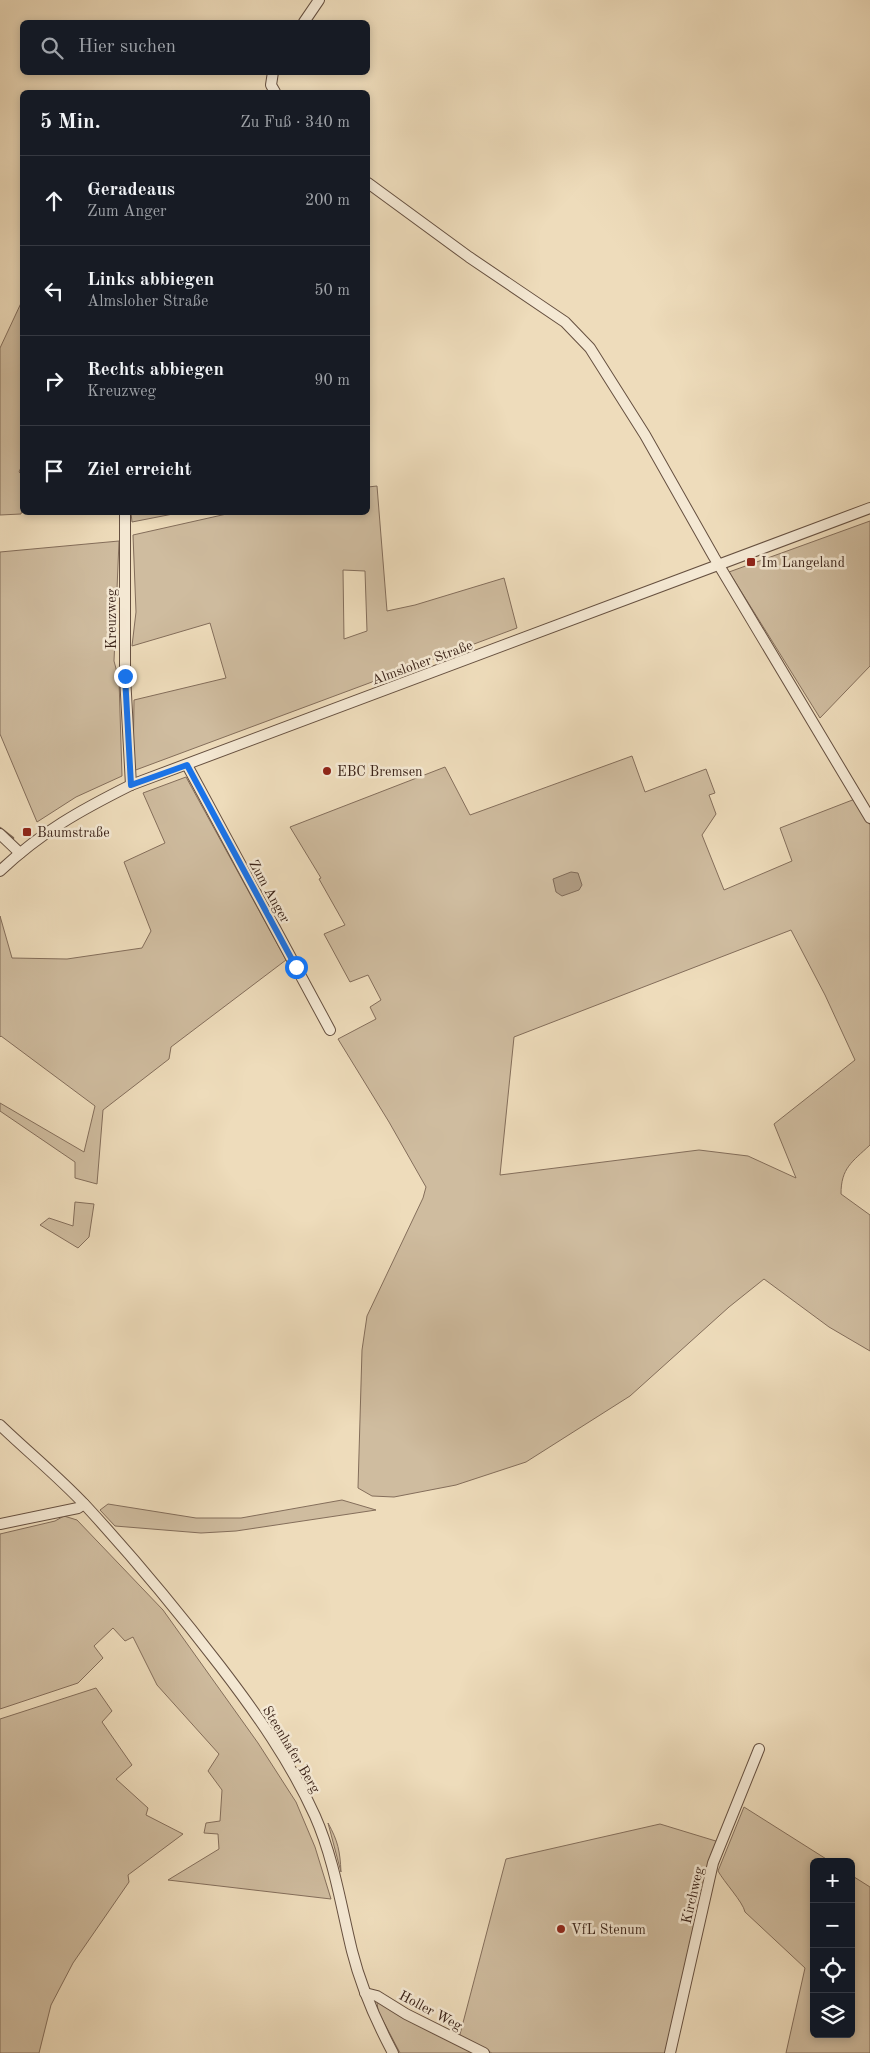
<!DOCTYPE html>
<html lang="de">
<head>
<meta charset="utf-8">
<style>
	body { margin:0; font-family:"Old Standard TT",serif; background:#20242c; color:#f1f3f6 }
	.controls { position:absolute; right:15px; bottom:15px; display:grid; overflow:hidden; border-radius:8px; box-shadow:0 2px 8px #0003 }
	.controls button { width:45px; height:45px; display:grid; place-items:center; padding:0; border:0; border-bottom:1px solid #363941; background:#171b24; color:#f1f3f6; font:25px sans-serif }
	.stop { position:absolute; width:15px; height:15px; margin:-11px; border:4px solid #1a73e8; border-radius:50%; background:#fff }
	.stop.end { background:#1a73e8; border-color:#fff; box-shadow:0 1px 5px #0008 }
	.list { margin:0; padding:0; list-style:none }
	h2 { display:flex; justify-content:space-between; align-items:center; height:65px; margin:0; padding:0 20px; font-size:21px }
	h2 small { font-size:16px; font-weight:400; color:#9ea1a6 }
	.list li { display:grid; grid-template-columns:32px 1fr auto; gap:15px; align-items:center; box-sizing:border-box; height:90px; padding:0 20px; border-top:1px solid #363941 }
	.list b { display:block; font-size:19px; white-space:nowrap }
	.list p { margin:0; font-size:16px; white-space:nowrap; color:#9ea1a6 }
	.list em { font-size:16px; font-style:normal; color:#9ea1a6 }
	.icon { flex:none; width:28px; height:28px; fill:none; stroke:currentColor; stroke-width:2; stroke-linecap:round; stroke-linejoin:round }
	.map { position:relative; flex:none; width:870px; height:2053px; overflow:hidden }
	.search { position:absolute; background:#171b24; box-shadow:0 2px 8px #0003; left:20px; top:20px; width:350px; height:55px; display:flex; align-items:center; gap:12px; box-sizing:border-box; padding:0 18px; border-radius:8px; color:#9ea1a6; font-size:19px }
	.panel { position:absolute; background:#171b24; box-shadow:0 2px 8px #0003; left:20px; top:90px; width:350px; height:425px; border-radius:8px }
	.map>svg:first-child { display:block }
	.green { fill:#cfbc9f; stroke:#846e5b; fill-rule:evenodd }
	.water { fill:#b09c83; stroke:#806b58 }
	.lines { fill:none; stroke-linecap:round; stroke-linejoin:round }
	.stream { stroke:#806b58; stroke-width:2.5 }
	.minor-casing { stroke:#665040; stroke-width:12 }
	.minor { stroke:#f4e8d3; stroke-width:10 }
	.route { stroke:#1a73e8; stroke-width:6 }
	.poi-dot { fill:#8f2418; stroke:#f4e8d3; stroke-width:2 }
	.labels { text-anchor:middle; stroke-width:5; stroke-linejoin:round; paint-order:stroke }
	.poi-label { font-size:14px; fill:#392117; stroke:#f4e8d3; text-anchor:start }
	.street-label { font-size:14px; fill:#392117; stroke:#f4e8d3 }
</style>
</head>
<body>
<div class="map">
<svg width="870" height="2053" viewBox="0 0 870 2053">
	<rect width="100%" height="100%" fill="#eedcbb"/>
	<filter id="stains"><feTurbulence type="fractalNoise" baseFrequency=".004" numOctaves="4"/><feColorMatrix values="0 0 0 0 .2 0 0 0 0 .09 0 0 0 0 .02 0 0 0 .5 -.17"/></filter>
	<radialGradient id="worn" r=".72"><stop offset=".6" stop-color="#630" stop-opacity="0"/><stop offset="1" stop-color="#630" stop-opacity=".3"/></radialGradient>
	<!-- green -->
	<g class="green">
		<polygon points="22,301 22,465 19,472 22,475 22,510 21,514 0,515 0,348"/>
		<path d="M 377,486 L 387,611 L 415,605 L 504,578 L 517,628 L 133,771 L 134,700 L 226,678 L 210,623 L 132,646 L 136,612 L 133,535 L 231,513 L 368,512 L 368,487 ZM 343,570 L 365,571 L 367,631 L 344,639 Z"/>
		<polygon points="131,513 131,512 178,513 132,522"/>
		<polygon points="870,521 870,666 820,718 729,572"/>
		<polygon points="119,541 114,661 119,680 122,776 76,797 37,822 0,734 0,552"/>
		<path d="M 632,756 L 645,792 L 706,769 L 715,793 L 709,795 L 716,814 L 702,835 L 724,890 L 792,861 L 780,828 L 855,799 L 870,825 L 870,1145 C 852,1162 841,1168 841,1194 L 870,1215 L 870,1351 L 829,1327 L 764,1279 L 729,1307 L 630,1396 L 526,1462 L 456,1485 L 394,1497 L 372,1496 L 358,1488 L 362,1350 L 367,1316 L 423,1198 L 426,1187 L 389,1122 L 338,1039 L 376,1019 L 370,1007 L 381,1000 L 368,975 L 350,982 L 324,934 L 345,925 L 319,879 L 321,878 L 290,827 L 445,767 L 470,815 ZM 791,930 L 825,995 L 855,1060 L 774,1124 L 796,1178 L 748,1156 L 699,1150 L 500,1175 L 514,1037 Z"/>
		<polygon points="186,777 286,960 171,1047 169,1059 103,1110 97,1184 75,1178 75,1162 0,1111 0,1103 84,1152 95,1106 1,1036 0,1037 0,916 12,958 67,959 142,948 151,931 124,862 165,843 143,793"/>
		<polygon points="75,1202 94,1204 89,1237 78,1248 40,1225 49,1218 73,1226"/>
		<polygon points="342,1500 376,1510 236,1531 201,1533 115,1526 100,1510 108,1504 196,1518 241,1518"/>
		<polygon points="64,1516 77,1520 163,1610 258,1743 296,1802 315,1847 331,1899 168,1880 219,1849 218,1834 204,1833 206,1823 220,1821 222,1790 208,1771 219,1754 157,1685 133,1637 125,1641 113,1628 94,1646 103,1658 78,1683 0,1709 0,1534 55,1521"/>
		<polygon points="96,1688 112,1711 102,1722 132,1765 116,1779 148,1808 146,1815 183,1834 128,1875 129,1882 73,1963 51,2005 39,2053 0,2053 0,1719"/>
		<path d="M 744,1807 L 831,1862 L 814,1862 L 814,2034 L 851,2034 L 851,1875 L 870,1887 L 870,2053 L 786,2053 L 805,1968 L 745,1912 C 743,1902 724,1882 718,1871 Z"/>
		<path d="M 328,1823 C 338,1841 340,1851 341,1872 Z"/>
		<polygon points="660,1824 719,1842 666,2053 492,2053 459,2038 506,1859"/>
		<polygon points="377,2002 477,2053 400,2053 378,2011"/>
	</g>
	<!-- water -->
	<polygon class="water" points="571,872 578,873 582,885 579,890 562,896 556,892 553,879"/>
	<g class="lines">
		<!-- stream -->
		<polyline class="stream" points="0,828 13,838"/>
		<!-- minor casing -->
		<g class="minor-casing">
			<g id="minor">
				<polyline points="304,22 319,0"/>
				<polyline points="273,72 271,85 275,92"/>
				<polyline points="368,183 469,257 565,322 590,348 645,435 714,557 870,818"/>
				<polyline points="125,512 125,676 131,785"/>
				<polyline points="187,765 330,1030"/>
				<polyline points="0,834 20,853"/>
				<path d="M 0,871 C 41,832 81,810 131,785 L 870,508"/>
				<path d="M 0,1425 C 28,1452 59,1477 86,1506 C 133,1557 177,1610 220,1666 C 256,1713 290,1761 315,1816 C 334,1859 341,1906 352,1951 C 361,1987 376,2021 393,2053"/>
				<polyline points="0,1524 78,1508 84,1504"/>
				<polyline points="365,1993 377,1996 406,2014 484,2053"/>
				<polyline points="670,2053 713,1863 759,1749"/>
			</g>
		</g>
		<!-- minor -->
		<use href="#minor" class="minor"/>
	</g>
	<g class="lines">
		<!-- route -->
		<polyline class="route" points="125,676 131,785 187,765 296,967"/>
	</g>
	<!-- markers -->
	<g class="poi-dot">
		<rect x="746" y="557" width="10" height="10" rx="2.5"/>
		<circle cx="327" cy="771" r="5"/>
		<rect x="22" y="827" width="10" height="10" rx="2.5"/>
		<circle cx="561" cy="1929" r="5"/>
	</g>
	<g class="labels">
		<!-- poi labels -->
		<g class="poi-label">
			<text x="761" y="567">Im Langeland</text>
			<text x="337" y="776">EBC Bremsen</text>
			<text x="37" y="837">Baumstraße</text>
			<text x="571" y="1934">VfL Stenum</text>
		</g>
		<!-- street labels -->
		<g class="street-label">
			<text transform="translate(111 619) rotate(-90)" y="5">Kreuzweg</text>
			<text transform="translate(422 662) rotate(-20)" y="5">Almsloher Straße</text>
			<text transform="translate(270 891) rotate(61)" y="5">Zum Anger</text>
			<text transform="translate(292 1749) rotate(59)" y="5">Steenhafer Berg</text>
			<text transform="translate(692 1895) rotate(-77)" y="5">Kirchweg</text>
			<text transform="translate(431 2010) rotate(28)" y="5">Holler Weg</text>
		</g>
	</g>
	<rect width="100%" height="100%" filter="url(#stains)"/>
	<rect width="100%" height="100%" fill="url(#worn)"/>
</svg>
<div class="controls">
<button>+</button>
<button>−</button>
<button><svg class="icon" aria-label="locate" viewBox="0 0 24 24"><circle cx="12" cy="12" r="6"/><path d="M12 2v4M12 18v4M2 12h4M18 12h4"/></svg></button>
<button><svg class="icon" aria-label="layers" viewBox="0 0 24 24"><path d="M12 4l9 5-9 5-9-5zM3 14l9 5 9-5"/></svg></button>
</div>
<div class="stop" style="left:296px;top:967px"></div>
<div class="stop end" style="left:125px;top:676px"></div>
<div class="search"><svg class="icon" aria-label="search" viewBox="0 0 24 24"><circle cx="10" cy="10" r="6"/><path d="M15 15l6 6"/></svg>Hier suchen</div>
<section class="panel">
<h2>5 Min.<small>Zu Fuß · 340 m</small></h2>
<ul class="list">
<li><svg class="icon" aria-label="ahead" viewBox="0 0 24 24"><path d="M12 20V5M6 11l6-6 6 6"/></svg><div><b>Geradeaus</b><p>Zum Anger</p></div><em>200 m</em></li>
<li><svg class="icon" aria-label="left" viewBox="0 0 24 24"><path d="M17 20v-9H6M10 6l-5 5 5 5"/></svg><div><b>Links abbiegen</b><p>Almsloher Straße</p></div><em>50 m</em></li>
<li><svg class="icon" aria-label="right" viewBox="0 0 24 24"><path d="M7 20v-9h11M14 6l5 5-5 5"/></svg><div><b>Rechts abbiegen</b><p>Kreuzweg</p></div><em>90 m</em></li>
<li><svg class="icon" aria-label="arrive" viewBox="0 0 24 24"><path d="M6 21V4h12l-3 4 3 4H6"/></svg><div><b>Ziel erreicht</b></div></li>
</ul>
</section>
</div>
</body>
</html>
